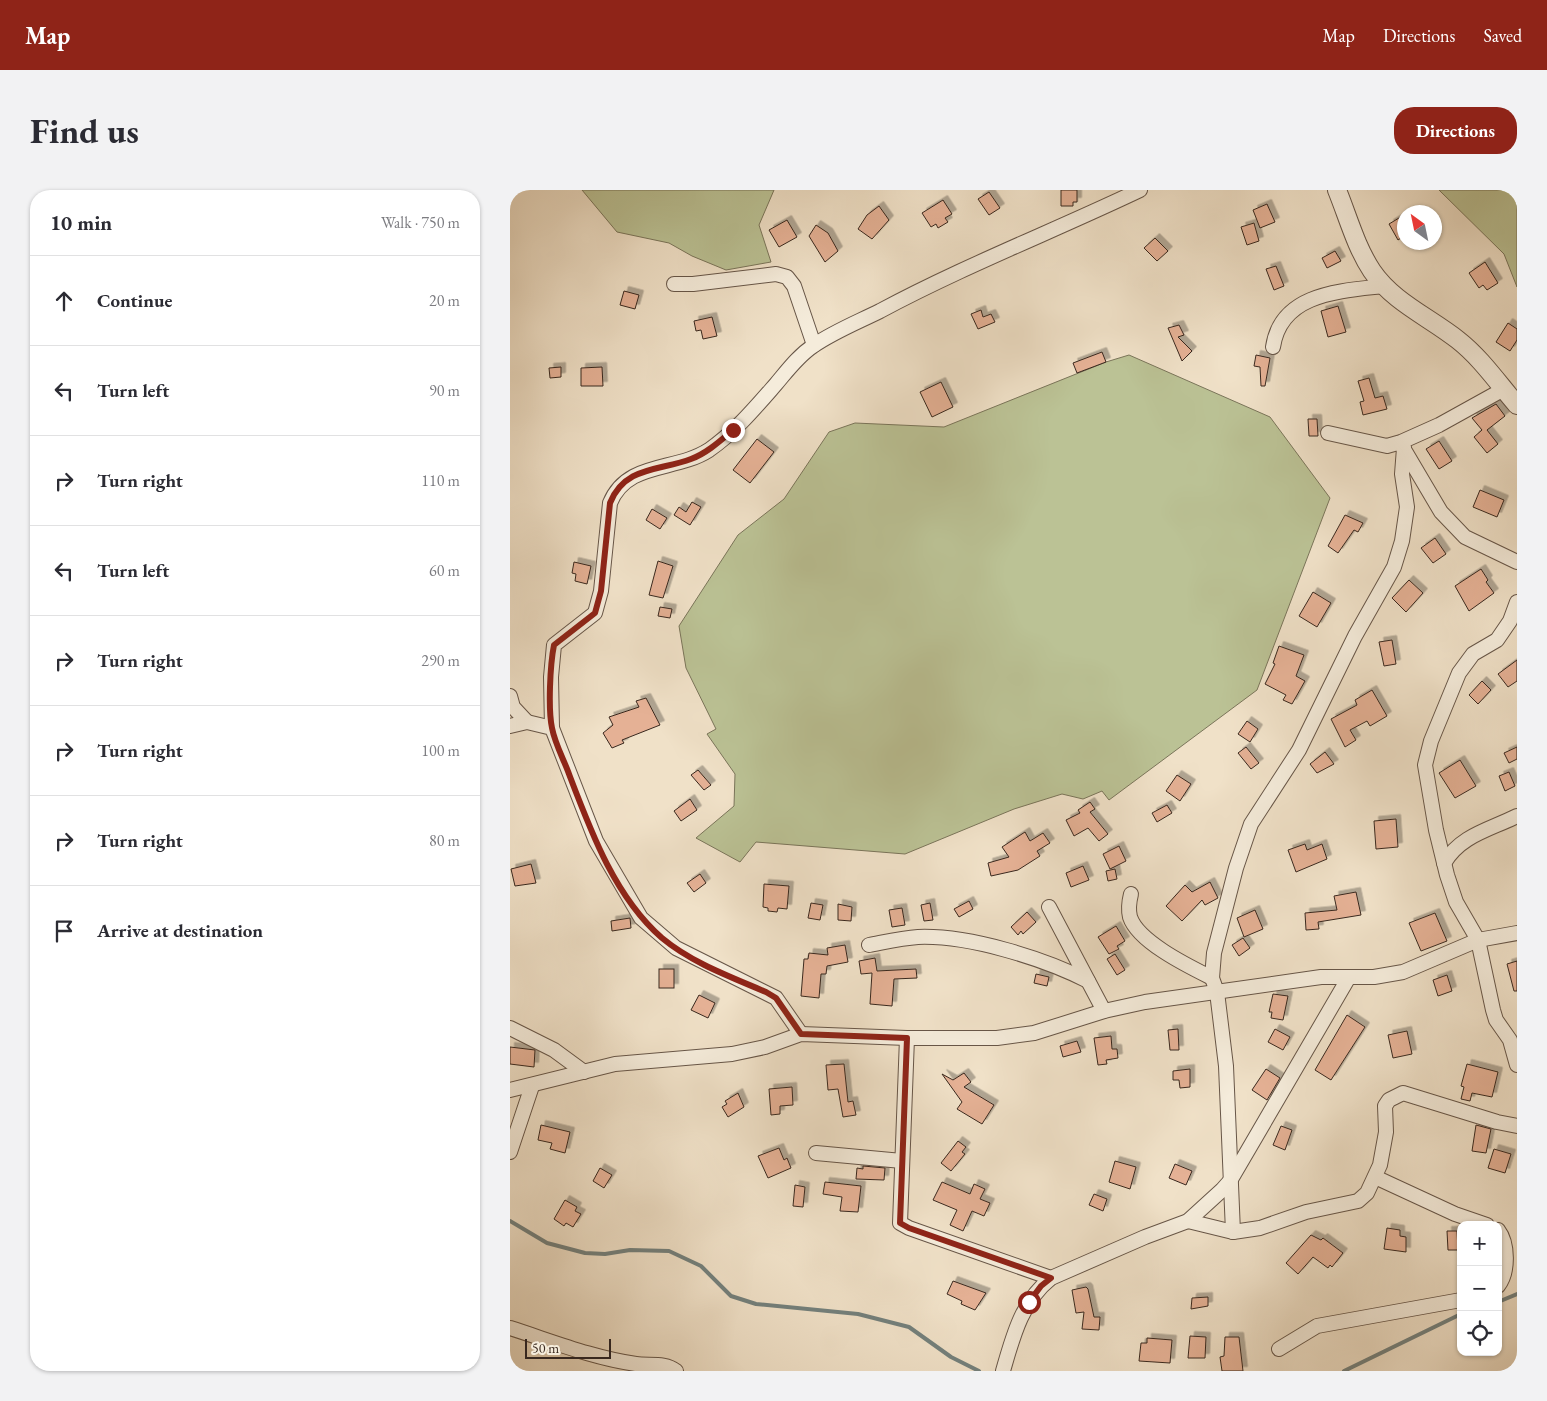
<!DOCTYPE html>
<html lang="en">
<head>
<meta charset="utf-8">
<style>
	body { margin:0; font-family:"EB Garamond",serif; background:#f2f2f3; color:#2b2b33 }
	.controls { position:absolute; right:15px; bottom:15px; display:grid; overflow:hidden; border-radius:10px; box-shadow:0 1px 4px #0004 }
	.controls button { width:45px; height:45px; display:grid; place-items:center; padding:0; border:0; border-bottom:1px solid #e1e1e2; background:#fff; color:#2b2b33; font:25px sans-serif }
	.compass { position:absolute; left:887px; top:15px; width:45px; height:45px; border-radius:50%; background:#fff; box-shadow:0 1px 4px #0004; rotate:327deg }
	.scale { position:absolute; left:15px; bottom:12px; width:86px; box-sizing:border-box; padding-left:5px; border:2px solid #39281e; border-top:0; font-size:14px; line-height:18px; white-space:nowrap; color:#39281e; -webkit-text-stroke:4px #f5ecdb; paint-order:stroke }
	.stop { position:absolute; width:15px; height:15px; margin:-11px; border:4px solid #8f2418; border-radius:50%; background:#fff }
	.stop.end { background:#8f2418; border-color:#fff; box-shadow:0 1px 5px #0008 }
	.list { margin:0; padding:0; list-style:none }
	h2 { display:flex; justify-content:space-between; align-items:center; height:65px; margin:0; padding:0 20px; font-size:21px }
	h2 small { font-size:16px; font-weight:400; color:#7c7c81 }
	.list li { display:grid; grid-template-columns:32px 1fr auto; gap:15px; align-items:center; box-sizing:border-box; height:90px; padding:0 20px; border-top:1px solid #e1e1e2 }
	.list b { display:block; font-size:19px; white-space:nowrap }
	.list em { font-size:16px; font-style:normal; color:#7c7c81 }
	.icon { flex:none; width:28px; height:28px; fill:none; stroke:currentColor; stroke-width:2; stroke-linecap:round; stroke-linejoin:round }
	.map { position:relative; flex:none; width:1007px; height:1181px; overflow:hidden; border-radius:20px }
	header { display:flex; align-items:center; gap:30px; box-sizing:border-box; height:70px; padding:0 25px; background:#8f2418; color:#fff }
	header strong { font-size:24px }
	nav { display:flex; gap:28px; margin-inline-start:auto; font-size:18px }
	.intro { display:flex; align-items:center; justify-content:space-between; box-sizing:border-box; height:120px; padding:0 30px }
	h1 { margin:0; font-size:35px }
	.button { padding:12px 22px; border-radius:20px; background:#8f2418; color:#fff; font-size:18px; font-weight:700 }
	main { display:flex; gap:30px; padding:0 30px }
	aside { flex:1; background:#fff; border-radius:20px; box-shadow:0 1px 4px #0004 }
	.map>svg:first-child { display:block }
	.green { fill:#bbc295; stroke:#7a755a }
	.lines { fill:none; stroke-linecap:round; stroke-linejoin:round }
	.stream { stroke:#74817d; stroke-width:4 }
	.building { fill:#e5b195; stroke:#39281e; filter:url(#shadow) }
	.minor-casing { stroke:#675648; stroke-width:16 }
	.tertiary-casing { stroke:#675648; stroke-width:20 }
	.minor { stroke:#f5ecdb; stroke-width:14 }
	.tertiary { stroke:#f5ecdb; stroke-width:18 }
	.route { stroke:#8f2418; stroke-width:6 }
</style>
</head>
<body>
<header>
<strong>Map</strong>
<nav><a>Map</a><a>Directions</a><a>Saved</a></nav>
</header>
<div class="intro"><h1>Find us</h1><a class="button">Directions</a></div>
<main>
<aside>
<h2>10 min<small>Walk · 750 m</small></h2>
<ul class="list">
<li><svg class="icon" aria-label="ahead" viewBox="0 0 24 24"><path d="M12 20V5M6 11l6-6 6 6"/></svg><div><b>Continue</b></div><em>20 m</em></li>
<li><svg class="icon" aria-label="left" viewBox="0 0 24 24"><path d="M17 20v-9H6M10 6l-5 5 5 5"/></svg><div><b>Turn left</b></div><em>90 m</em></li>
<li><svg class="icon" aria-label="right" viewBox="0 0 24 24"><path d="M7 20v-9h11M14 6l5 5-5 5"/></svg><div><b>Turn right</b></div><em>110 m</em></li>
<li><svg class="icon" aria-label="left" viewBox="0 0 24 24"><path d="M17 20v-9H6M10 6l-5 5 5 5"/></svg><div><b>Turn left</b></div><em>60 m</em></li>
<li><svg class="icon" aria-label="right" viewBox="0 0 24 24"><path d="M7 20v-9h11M14 6l5 5-5 5"/></svg><div><b>Turn right</b></div><em>290 m</em></li>
<li><svg class="icon" aria-label="right" viewBox="0 0 24 24"><path d="M7 20v-9h11M14 6l5 5-5 5"/></svg><div><b>Turn right</b></div><em>100 m</em></li>
<li><svg class="icon" aria-label="right" viewBox="0 0 24 24"><path d="M7 20v-9h11M14 6l5 5-5 5"/></svg><div><b>Turn right</b></div><em>80 m</em></li>
<li><svg class="icon" aria-label="arrive" viewBox="0 0 24 24"><path d="M6 21V4h12l-3 4 3 4H6"/></svg><div><b>Arrive at destination</b></div></li>
</ul>
</aside>
<div class="map">
<svg width="1007" height="1181" viewBox="0 0 1007 1181">
	<defs>
		<filter id="shadow"><feDropShadow dx="4.5" dy="-4.5" stdDeviation="0" flood-color="#0004"/></filter>
	</defs>
	<rect width="100%" height="100%" fill="#f0e1c8"/>
	<filter id="stains"><feTurbulence type="fractalNoise" baseFrequency=".004" numOctaves="4"/><feColorMatrix values="0 0 0 0 .2 0 0 0 0 .09 0 0 0 0 .02 0 0 0 .5 -.17"/></filter>
	<radialGradient id="worn" r=".72"><stop offset=".6" stop-color="#630" stop-opacity="0"/><stop offset="1" stop-color="#630" stop-opacity=".3"/></radialGradient>
	<!-- green -->
	<g class="green">
		<polygon points="72,0 264,0 249,35 261,72 216,80 182,66 159,53 107,42"/>
		<polygon points="929,0 1007,0 1007,97 994,64"/>
		<polygon points="619,165 760,227 820,308 747,500 599,610 592,601 573,609 552,604 504,619 395,664 246,652 230,672 186,648 224,616 225,584 197,544 206,539 176,478 169,436 228,345 274,309 319,242 345,233 434,237 596,172"/>
	</g>
	<g class="lines">
		<!-- stream -->
		<g class="stream">
			<polyline points="0,1031 37,1053 75,1063 95,1064 120,1060 159,1061 191,1076 221,1106 246,1114 348,1124 399,1137 441,1167 469,1181"/>
			<polyline points="988,1112 1007,1104"/>
			<polyline points="834,1181 951,1124"/>
		</g>
	</g>
	<!-- building -->
	<g class="building">
		<polygon points="551,0 567,0 567,12 563,12 563,16 551,16"/>
		<polygon points="479,2 490,18 479,25 468,9"/>
		<polygon points="433,10 442,24 435,28 438,32 428,38 426,34 421,37 412,23"/>
		<polygon points="757,14 765,32 750,38 743,20"/>
		<polygon points="369,16 379,30 362,49 348,39 357,25"/>
		<polygon points="894,25 894,46 888,50 879,34"/>
		<polygon points="277,30 287,47 269,57 259,40"/>
		<polygon points="744,33 749,51 737,55 731,37"/>
		<polygon points="306,35 318,43 328,61 315,72 299,46"/>
		<polygon points="645,48 658,61 647,71 634,58"/>
		<polygon points="825,61 831,71 817,78 812,68"/>
		<polygon points="975,72 988,93 977,100 973,95 969,98 959,83"/>
		<polygon points="766,76 774,96 764,100 756,79"/>
		<polygon points="114,101 129,105 125,119 110,115"/>
		<polygon points="828,116 836,142 818,147 811,121"/>
		<polygon points="471,120 473,127 481,124 485,132 468,139 461,124"/>
		<polygon points="202,127 207,146 193,149 191,140 186,141 184,131"/>
		<polygon points="998,133 1007,139 1007,150 1000,161 986,152"/>
		<polygon points="669,135 674,145 668,147 682,161 672,171 658,138"/>
		<polygon points="592,162 596,172 567,183 563,173"/>
		<polygon points="746,165 760,168 755,196 751,196 750,177 744,176"/>
		<polygon points="51,177 51,187 40,188 39,178"/>
		<polygon points="92,177 93,196 71,196 71,178"/>
		<polygon points="859,188 865,208 873,206 877,219 853,225 850,212 854,211 848,191"/>
		<polygon points="431,192 443,217 422,227 410,202"/>
		<polygon points="986,214 995,226 977,240 988,254 977,263 964,247 972,240 962,228"/>
		<polygon points="798,229 807,229 808,246 799,246"/>
		<polygon points="247,249 264,262 240,293 223,280"/>
		<polygon points="929,251 942,271 929,279 916,259"/>
		<polygon points="970,300 994,310 987,327 963,317"/>
		<polygon points="182,312 191,317 180,335 164,325 169,317 176,322"/>
		<polygon points="142,319 157,328 150,339 136,330"/>
		<polygon points="835,325 853,333 848,342 844,340 828,363 818,356"/>
		<polygon points="925,348 936,364 923,373 911,358"/>
		<polygon points="148,371 163,376 153,408 139,405"/>
		<polygon points="64,372 81,376 77,394 65,391 66,384 62,383"/>
		<polygon points="971,379 978,390 976,392 984,403 959,421 945,396"/>
		<polygon points="899,390 913,403 896,422 882,408"/>
		<polygon points="803,402 821,413 807,437 789,426"/>
		<polygon points="150,417 162,419 160,428 148,426"/>
		<polygon points="882,450 886,474 874,476 869,452"/>
		<polygon points="769,456 794,465 786,486 795,491 782,514 773,510 776,505 755,494 765,474 763,473"/>
		<polygon points="1007,470 1007,491 998,497 988,484"/>
		<polygon points="972,491 981,500 968,514 959,505"/>
		<polygon points="862,500 877,526 860,536 857,531 840,540 846,550 835,557 821,529 847,515 845,510"/>
		<polygon points="136,508 150,535 112,550 114,553 102,558 93,543 103,535 99,527 129,517 126,511"/>
		<polygon points="737,531 748,539 740,552 728,544"/>
		<polygon points="736,557 749,573 741,579 728,563"/>
		<polygon points="1007,557 1007,569 999,573 994,563"/>
		<polygon points="815,562 824,574 807,583 800,574"/>
		<polygon points="950,570 966,596 945,608 929,583"/>
		<polygon points="188,580 201,595 194,600 181,585"/>
		<polygon points="999,582 1005,596 995,601 989,586"/>
		<polygon points="667,585 681,594 670,611 656,601"/>
		<polygon points="180,609 187,620 171,631 164,621"/>
		<polygon points="580,612 585,619 580,622 598,644 589,651 578,638 564,646 556,630 570,623 568,620"/>
		<polygon points="657,615 662,623 647,632 642,623"/>
		<polygon points="886,629 888,657 866,659 864,631"/>
		<polygon points="515,642 520,651 533,643 540,653 527,661 530,666 508,680 481,686 478,673 499,667 492,657"/>
		<polygon points="795,654 797,660 812,654 817,669 786,682 778,660"/>
		<polygon points="609,656 616,671 600,679 593,664"/>
		<polygon points="21,674 26,693 5,696 1,679"/>
		<polygon points="573,676 579,690 561,697 556,683"/>
		<polygon points="605,679 607,689 598,691 596,681"/>
		<polygon points="190,684 196,693 184,702 177,693"/>
		<polygon points="700,692 708,708 695,715 692,710 672,731 656,716 675,695 682,702"/>
		<polygon points="254,694 279,696 277,719 268,718 267,722 258,721 258,718 253,717"/>
		<polygon points="846,702 851,725 808,732 809,739 796,740 795,723 827,720 824,706"/>
		<polygon points="459,711 463,719 449,727 444,719"/>
		<polygon points="301,713 313,715 310,730 298,728"/>
		<polygon points="420,713 423,730 414,731 411,715"/>
		<polygon points="328,714 342,717 341,731 328,730"/>
		<polygon points="392,718 395,735 382,737 379,720"/>
		<polygon points="745,720 753,739 734,747 727,728"/>
		<polygon points="517,722 526,732 513,744 511,741 508,745 501,737"/>
		<polygon points="925,723 937,751 911,761 899,733"/>
		<polygon points="120,728 121,738 102,741 101,731"/>
		<polygon points="606,736 615,751 607,756 609,759 599,764 588,747"/>
		<polygon points="733,748 740,758 729,766 722,755"/>
		<polygon points="335,755 338,772 317,776 316,784 311,784 309,808 291,806 294,769 298,769 299,763 318,765 317,758"/>
		<polygon points="605,764 615,780 607,785 597,769"/>
		<polygon points="365,768 367,781 406,779 407,788 384,789 382,816 360,814 362,783 351,784 349,771"/>
		<polygon points="1007,771 1007,801 1004,801 997,774"/>
		<rect x="149" y="779" width="15" height="19"/>
		<polygon points="526,784 539,787 537,796 524,793"/>
		<polygon points="937,785 942,801 928,806 923,790"/>
		<polygon points="763,804 778,806 773,830 761,828 762,822 759,822"/>
		<polygon points="189,805 205,813 198,828 181,820"/>
		<polygon points="837,825 855,837 821,890 805,880"/>
		<polygon points="668,839 669,860 660,860 658,840"/>
		<polygon points="765,839 780,847 773,860 758,852"/>
		<polygon points="897,841 902,864 883,868 878,845"/>
		<polygon points="601,846 602,859 607,859 608,868 596,870 597,874 588,875 584,848"/>
		<polygon points="567,851 571,862 553,867 550,856"/>
		<polygon points="0,857 25,860 24,877 0,874"/>
		<polygon points="334,874 338,912 343,911 346,925 333,927 328,899 318,900 316,875"/>
		<polygon points="957,874 988,882 982,907 962,903 960,911 951,909 954,897 951,896"/>
		<polygon points="680,879 680,897 670,898 669,890 663,890 663,881"/>
		<polygon points="756,879 770,888 757,910 742,900"/>
		<polygon points="454,883 461,892 454,897 484,915 472,934 447,919 452,912 432,884 443,890"/>
		<polygon points="282,897 283,915 270,916 270,924 261,925 259,899"/>
		<polygon points="228,903 234,917 218,927 212,917 217,914 215,911"/>
		<polygon points="31,935 60,942 55,963 40,959 42,953 28,950"/>
		<polygon points="966,935 981,939 976,963 962,961"/>
		<polygon points="771,936 782,940 775,960 763,955"/>
		<polygon points="448,951 456,957 452,962 455,964 441,981 431,973"/>
		<polygon points="269,958 274,970 277,968 281,978 258,988 248,966"/>
		<polygon points="984,959 1001,964 995,983 978,978"/>
		<polygon points="605,971 626,977 620,999 599,992"/>
		<polygon points="665,974 682,981 676,995 659,988"/>
		<polygon points="353,976 375,978 374,990 346,989 347,978 353,979"/>
		<polygon points="90,978 102,985 94,998 83,991"/>
		<polygon points="315,992 351,996 348,1022 330,1021 332,1007 313,1004"/>
		<polygon points="432,992 460,1004 464,994 475,999 470,1009 480,1013 474,1026 462,1021 453,1041 440,1035 447,1020 423,1010"/>
		<polygon points="285,995 295,997 293,1017 283,1016"/>
		<polygon points="584,1004 597,1009 593,1021 579,1015"/>
		<polygon points="55,1010 67,1017 65,1021 71,1024 63,1037 56,1033 54,1036 44,1029"/>
		<polygon points="877,1038 890,1040 890,1046 896,1047 896,1062 874,1059"/>
		<polygon points="937,1041 947,1041 948,1060 938,1060"/>
		<polygon points="801,1045 811,1050 813,1048 833,1063 822,1077 820,1075 818,1078 803,1067 788,1084 776,1073"/>
		<polygon points="443,1091 476,1103 465,1120 451,1114 452,1111 437,1104"/>
		<polygon points="576,1097 578,1099 584,1127 590,1127 589,1140 572,1139 574,1122 566,1123 562,1100"/>
		<polygon points="698,1107 698,1116 681,1119 682,1108"/>
		<polygon points="680,1146 696,1147 695,1168 678,1168"/>
		<polygon points="715,1147 729,1147 733,1181 712,1181 710,1167 714,1166"/>
		<polygon points="637,1148 662,1150 660,1173 629,1171 631,1153 637,1153"/>
	</g>
	<g class="lines">
		<!-- minor casing -->
		<g class="minor-casing">
			<g id="minor">
				<polyline points="164,94 183,94 266,84 277,87 284,96 304,155"/>
				<path d="M 763,157 C 771,103 830,101 874,96"/>
				<polyline points="818,243 877,256 891,252 929,235 994,199"/>
				<polyline points="892,256 931,322 955,347 1007,372"/>
				<polyline points="1007,412 1000,431 987,450 963,464 949,483 921,551 915,575 926,640 937,685 946,712 968,750 983,820 986,830 1000,850 1007,875"/>
				<polyline points="0,506 3,517 17,532"/>
				<polyline points="0,536 17,532 42,538 86,651 131,728 166,758 266,808 291,844"/>
				<path d="M 42,538 L 41,487 L 44,455 L 85,423 L 91,401 L 100,313 C 117,271 165,282 199,260 C 225,242 245,218 266,194 C 277,181 288,166 303,156 C 323,142 348,132 370,121 C 454,76 544,41 630,0"/>
				<path d="M 934,673 C 951,645 979,640 1007,626"/>
				<path d="M 621,704 C 619,712 618,719 620,727 C 628,752 680,777 702,788"/>
				<polyline points="539,717 594,821"/>
				<path d="M 359,755 C 375,752 392,748 408,747 C 458,745 533,768 578,791"/>
				<polyline points="0,838 44,860 74,882"/>
				<polyline points="397,848 390,1033 399,1038 541,1088"/>
				<polyline points="0,900 105,874 222,864 255,857 291,844 397,848 487,848 524,843 594,821 635,812 811,787 864,787 893,782 968,750 1007,743"/>
				<polyline points="0,962 22,896"/>
				<polyline points="306,963 392,971"/>
				<polyline points="865,987 945,1024 977,1035"/>
				<polyline points="678,1031 723,1042 750,1038 796,1022 848,1011 857,1003 870,975 876,942 875,916 879,910 893,903 987,932 1007,936"/>
				<path d="M 988,1040 C 998,1053 999,1082 988,1096"/>
				<polyline points="723,1042 716,876 707,802 702,788 704,763 726,678 741,634 789,560 845,446 884,377 892,351 897,317 892,284 894,258"/>
				<path d="M 0,1138 C 41,1151 83,1168 126,1174 C 139,1176 155,1172 166,1181"/>
				<polyline points="769,1159 807,1136 951,1110"/>
				<path d="M 493,1181 C 503,1146 512,1111 541,1088 L 635,1047 L 678,1031 L 712,1000 L 720,991 L 839,787"/>
			</g>
		</g>
		<!-- tertiary casing -->
		<g class="tertiary-casing">
			<path id="tertiary" d="M 827,0 C 838,27 846,57 862,81 C 883,112 919,127 948,150 C 971,168 988,193 1007,215"/>
		</g>
		<!-- minor -->
		<use href="#minor" class="minor"/>
		<!-- tertiary -->
		<use href="#tertiary" class="tertiary"/>
	</g>
	<g class="lines">
		<!-- route -->
		<path class="route" d="M 223,240 C 210,251 197,263 181,269 C 149,281 115,276 100,313 L 91,401 L 85,423 L 44,455 C 40,475 38,519 42,538 C 45,554 54,570 59,584 C 81,642 105,707 152,748 C 182,773 221,787 256,802 L 266,808 L 291,844 L 397,848 L 390,1033 L 399,1038 L 541,1088 L 531,1096 L 519,1112"/>
	</g>
	<rect width="100%" height="100%" filter="url(#stains)"/>
	<rect width="100%" height="100%" fill="url(#worn)"/>
</svg>
<div class="controls">
<button>+</button>
<button>−</button>
<button><svg class="icon" aria-label="locate" viewBox="0 0 24 24"><circle cx="12" cy="12" r="6"/><path d="M12 2v4M12 18v4M2 12h4M18 12h4"/></svg></button>
</div>
<svg class="compass" viewBox="-18 -18 36 36"><path d="M0-13l5 13h-10z" fill="#e53935"/><path d="M0 13l5-13h-10z" fill="#7c7c81"/></svg>
<div class="scale">50 m</div>
<div class="stop" style="left:519px;top:1112px"></div>
<div class="stop end" style="left:223px;top:240px"></div>
</div>
</main>
</body>
</html>
